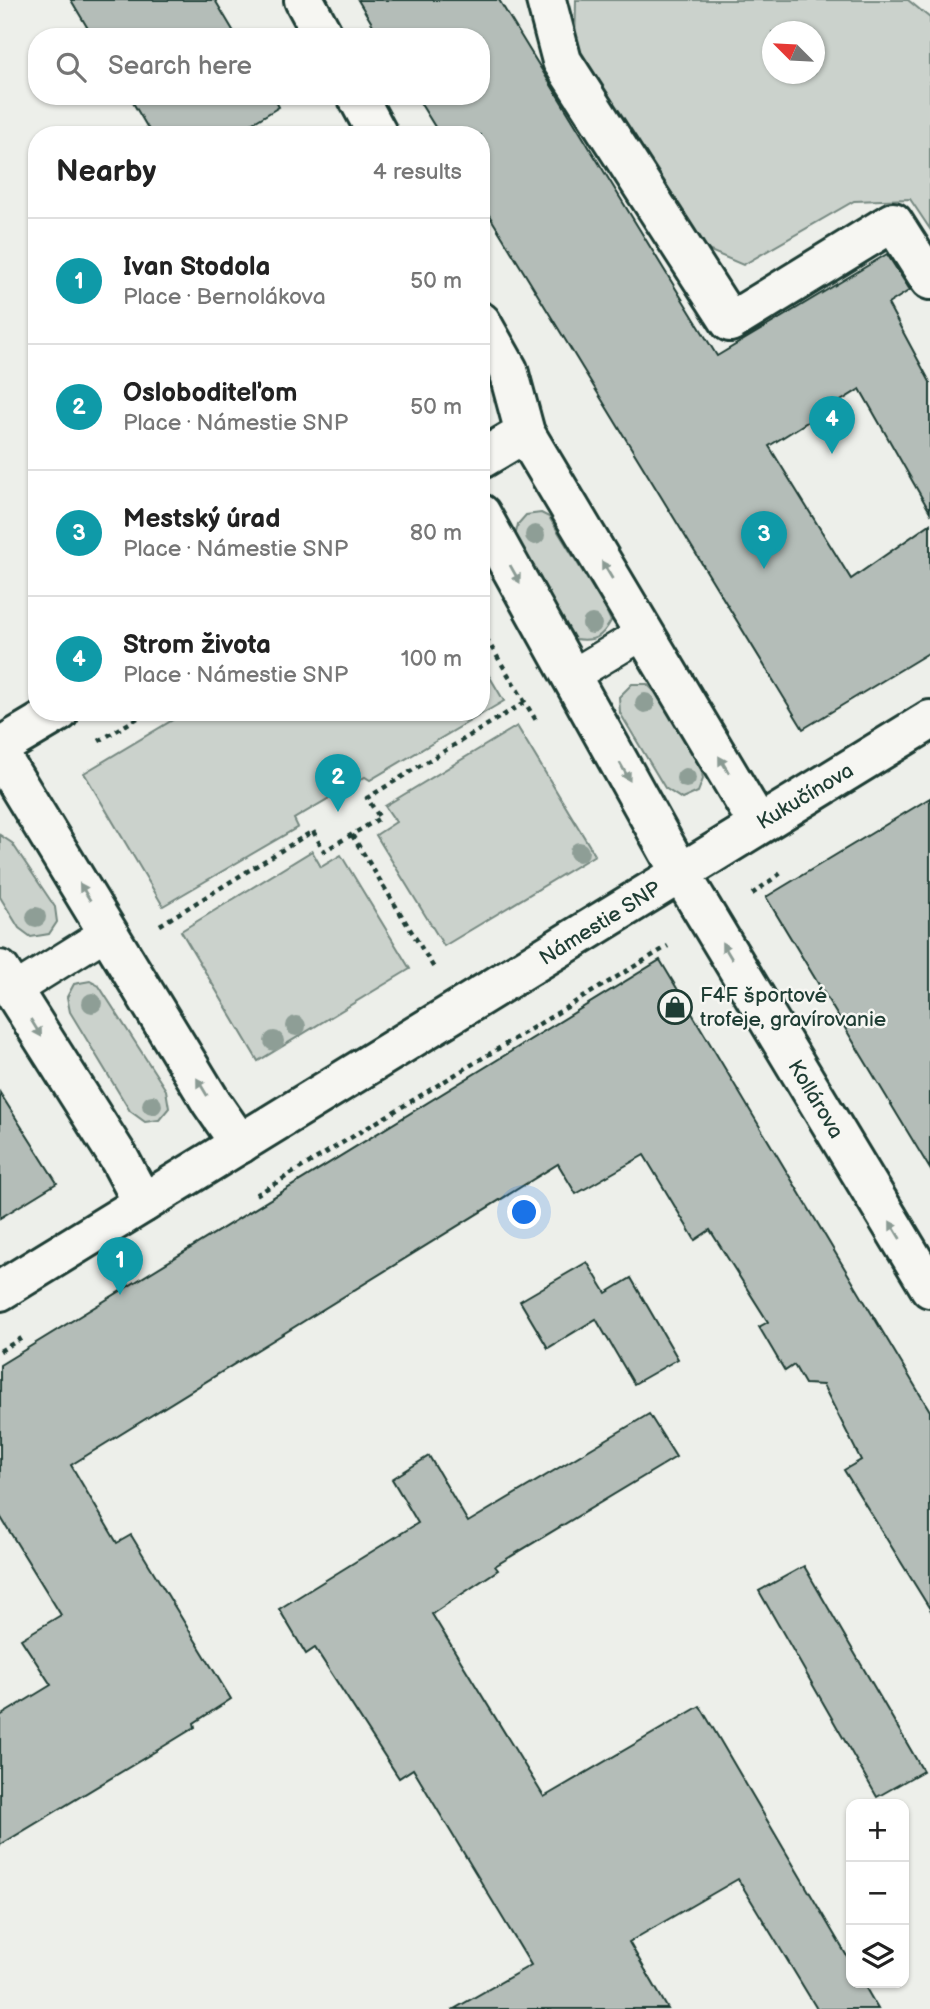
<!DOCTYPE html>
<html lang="en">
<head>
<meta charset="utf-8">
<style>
	body { margin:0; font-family:"Balsamiq Sans",sans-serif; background:#f2f2f2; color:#222 }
	.controls { position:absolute; right:21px; bottom:21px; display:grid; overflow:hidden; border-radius:14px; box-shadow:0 2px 5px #0004 }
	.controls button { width:63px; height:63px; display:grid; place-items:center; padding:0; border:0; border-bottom:2px solid #e0e0e0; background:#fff; color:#222; font:35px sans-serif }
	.compass { position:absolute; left:762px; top:21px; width:63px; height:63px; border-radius:50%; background:#fff; box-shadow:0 2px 5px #0004; rotate:294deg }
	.you { position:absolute; left:525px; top:1213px; width:24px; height:24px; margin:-18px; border:5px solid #fff; border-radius:50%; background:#1a73e8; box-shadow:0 0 0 10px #1a73e833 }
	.badge { display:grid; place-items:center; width:46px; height:46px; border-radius:50%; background:#d93025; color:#fff; font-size:23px; font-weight:700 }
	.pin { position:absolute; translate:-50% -58px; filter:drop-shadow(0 2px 4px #0008) }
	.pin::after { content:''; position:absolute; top:37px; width:24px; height:21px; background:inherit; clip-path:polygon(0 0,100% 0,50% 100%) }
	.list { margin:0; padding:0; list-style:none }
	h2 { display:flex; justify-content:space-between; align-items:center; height:91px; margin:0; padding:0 28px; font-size:30px }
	h2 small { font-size:23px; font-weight:400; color:#767676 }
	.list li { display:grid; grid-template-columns:46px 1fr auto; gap:21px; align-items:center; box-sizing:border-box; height:126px; padding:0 28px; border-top:2px solid #e0e0e0 }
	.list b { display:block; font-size:26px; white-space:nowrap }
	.list p { margin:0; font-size:23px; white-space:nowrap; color:#767676 }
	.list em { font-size:23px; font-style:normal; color:#767676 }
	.icon { flex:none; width:38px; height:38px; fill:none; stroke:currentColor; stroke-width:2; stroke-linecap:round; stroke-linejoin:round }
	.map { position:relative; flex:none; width:930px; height:2009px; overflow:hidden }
	.search { position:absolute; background:#fff; box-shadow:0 2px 5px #0004; left:28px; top:28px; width:462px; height:77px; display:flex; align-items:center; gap:18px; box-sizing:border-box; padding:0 24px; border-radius:28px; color:#767676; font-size:26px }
	.panel { position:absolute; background:#fff; box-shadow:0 2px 5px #0004; left:28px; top:126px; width:462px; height:595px; border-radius:28px }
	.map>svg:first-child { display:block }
	.green { fill:#cbd2cc; stroke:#758880; stroke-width:2; fill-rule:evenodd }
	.building { fill:#b4bdb8; stroke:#1f3d34; stroke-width:2 }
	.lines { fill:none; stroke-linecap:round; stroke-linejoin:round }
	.lane-casing { stroke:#1f3d34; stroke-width:37 }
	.street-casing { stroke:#1f3d34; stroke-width:44 }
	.path { stroke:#1f3d34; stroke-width:4.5; stroke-dasharray:5 5; stroke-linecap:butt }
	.lane { stroke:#f6f6f2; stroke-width:32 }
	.street { stroke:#f6f6f2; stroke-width:38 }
	.tree { fill:#8e9e96 }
	.oneway { fill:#8a9a93 }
	.labels { text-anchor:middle; stroke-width:5; stroke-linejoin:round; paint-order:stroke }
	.street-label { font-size:21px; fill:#1f3d34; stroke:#f6f6f2 }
	.poi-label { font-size:21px; fill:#1f3d34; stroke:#f6f6f2; text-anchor:start }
</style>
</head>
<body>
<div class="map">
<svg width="930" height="2009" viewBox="0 0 930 2009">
	<rect width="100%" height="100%" fill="#edefea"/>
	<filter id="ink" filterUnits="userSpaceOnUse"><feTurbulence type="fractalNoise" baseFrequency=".0143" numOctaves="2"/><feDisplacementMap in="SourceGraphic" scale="14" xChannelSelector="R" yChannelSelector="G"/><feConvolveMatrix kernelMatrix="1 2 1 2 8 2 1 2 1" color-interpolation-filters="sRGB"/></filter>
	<g filter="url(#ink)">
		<!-- green -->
		<g class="green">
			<path d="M 576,0 L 908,0 L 930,18 L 930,229 L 910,199 L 854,201 L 743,265 L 701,247 L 575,51 ZM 772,32 L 814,32 L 814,74 L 772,74 Z"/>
			<path d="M 541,513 L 549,517 L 605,608 L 611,621 C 602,637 595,642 575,639 L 515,537 L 518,524 L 526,515 Z"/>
			<polygon points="481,662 504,701 370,780 365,777 294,819 298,827 163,906 84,773 186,712 481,712"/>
			<polygon points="632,684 647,684 656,693 701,766 703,779 698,792 682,799 665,788 620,713 619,697"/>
			<polygon points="517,726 595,855 444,946 376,835 396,822 385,806"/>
			<polygon points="0,835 12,843 55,907 57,922 49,934 31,937 19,928 0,897"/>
			<polygon points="312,851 321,867 341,855 410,969 258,1061 181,931"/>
			<polygon points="90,981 99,986 166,1090 169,1108 159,1120 145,1122 130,1111 70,1012 67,997 74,984"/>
		</g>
		<!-- building -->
		<g class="building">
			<polygon points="71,0 215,0 237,37 93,37"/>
			<polygon points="358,0 499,0 717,356 887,254 910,290 888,304 930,382 930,512 860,389 769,446 851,579 930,524 930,652 803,729 481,202 481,135 440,135 416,96 481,96 481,37 380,37"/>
			<polygon points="129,96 273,96 279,107 233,135 152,135"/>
			<polygon points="930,798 930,1169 766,897"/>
			<polygon points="660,960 930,1411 930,1609 844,1470 861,1460 823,1385 805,1384 794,1365 785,1371 759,1327 768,1322 710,1230 695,1240 644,1155 576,1194 558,1164 71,1465 117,1543 131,1535 231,1699 194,1723 195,1727 156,1751 0,1845 0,1716 51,1685 21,1639 61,1615 0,1516 0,1365"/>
			<polygon points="0,1093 57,1183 0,1218"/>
			<polygon points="587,1262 606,1293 631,1278 678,1359 634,1384 596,1319 548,1348 520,1301"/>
			<polygon points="649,1414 676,1457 495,1566 498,1570 432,1614 544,1797 700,1706 851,1963 851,1983 863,1983 878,2009 817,2009 738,1879 629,1942 668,2009 454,2009 531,1965 413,1769 399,1778 315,1648 306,1654 279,1609 418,1523 392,1479 429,1456 468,1522"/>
			<polygon points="804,1566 923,1771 877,1797 759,1591"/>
		</g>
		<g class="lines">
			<!-- lane casing -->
			<g class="lane-casing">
				<g id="lane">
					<polyline points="572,676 645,632"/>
					<polyline points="13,991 109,931"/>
				</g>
			</g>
			<!-- street casing -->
			<g class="street-casing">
				<g id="street">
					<polyline points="304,0 324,37"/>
					<polyline points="546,0 562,61 730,322 893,222 930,280"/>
					<polyline points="357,96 378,135"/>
					<polyline points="481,322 508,370 525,433 758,824"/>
					<polyline points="481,459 525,433"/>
					<polyline points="481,514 681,874 930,1288"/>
					<polyline points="0,747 59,712"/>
					<polyline points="0,755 211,1102 240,1144"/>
					<polyline points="0,970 120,1160 143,1203"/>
					<polyline points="0,1291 930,720"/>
				</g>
			</g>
			<!-- path -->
			<g class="path">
				<polyline points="481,630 537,722"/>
				<polyline points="99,741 148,712"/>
				<polyline points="352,835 434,968"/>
				<polyline points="752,894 781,873"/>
				<polyline points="160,925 313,831 324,851 380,818 367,798 525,702"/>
				<polyline points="256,1195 668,946"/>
				<polyline points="0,1351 22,1338"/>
			</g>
			<!-- lane -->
			<use href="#lane" class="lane"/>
			<!-- street -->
			<use href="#street" class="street"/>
		</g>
		<!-- trees -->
		<g class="tree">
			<circle cx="535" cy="535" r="10"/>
			<circle cx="592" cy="624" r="10"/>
			<circle cx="645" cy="703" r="10"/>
			<circle cx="686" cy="778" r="10"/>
			<circle cx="579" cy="852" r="10"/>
			<circle cx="36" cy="917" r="10"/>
			<circle cx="92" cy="1003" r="10"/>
			<circle cx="296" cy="1026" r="10"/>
			<circle cx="274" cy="1041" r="10"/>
			<circle cx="152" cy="1105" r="10"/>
		</g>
		<!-- one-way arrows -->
		<defs><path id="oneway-solid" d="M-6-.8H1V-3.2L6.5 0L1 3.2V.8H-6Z" transform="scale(1.75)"/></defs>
		<g class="oneway">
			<use href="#oneway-solid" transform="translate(607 570) rotate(-121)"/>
			<use href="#oneway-solid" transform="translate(515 574) rotate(61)"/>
			<use href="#oneway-solid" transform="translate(724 765) rotate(-121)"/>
			<use href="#oneway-solid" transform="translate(625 772) rotate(61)"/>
			<use href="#oneway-solid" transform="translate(85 892) rotate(-122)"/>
			<use href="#oneway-solid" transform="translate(727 951) rotate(-121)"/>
			<use href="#oneway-solid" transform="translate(36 1028) rotate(58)"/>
			<use href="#oneway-solid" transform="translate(202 1087) rotate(-121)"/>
			<use href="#oneway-solid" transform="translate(895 1230) rotate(-121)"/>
		</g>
	</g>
	<!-- icons -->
	<defs>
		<g id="shop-ring" transform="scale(1.75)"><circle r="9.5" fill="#f6f6f2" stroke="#1f3d34" stroke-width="1.5"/><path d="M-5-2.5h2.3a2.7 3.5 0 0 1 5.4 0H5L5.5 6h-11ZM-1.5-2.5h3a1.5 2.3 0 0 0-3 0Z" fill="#1f3d34"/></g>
	</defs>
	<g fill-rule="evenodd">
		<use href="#shop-ring" x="675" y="1007"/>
	</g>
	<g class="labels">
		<!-- street labels -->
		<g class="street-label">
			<text transform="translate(805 796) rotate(-31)" y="7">Kukučínova</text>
			<text transform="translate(600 923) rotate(-32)" y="7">Námestie SNP</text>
			<text transform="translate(816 1099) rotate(59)" y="7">Kollárova</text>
		</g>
		<!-- poi labels -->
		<g class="poi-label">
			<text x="700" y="1002">F4F športové<tspan x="700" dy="24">trofeje, gravírovanie</tspan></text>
		</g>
	</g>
</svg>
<div class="controls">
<button>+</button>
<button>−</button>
<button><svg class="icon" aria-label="layers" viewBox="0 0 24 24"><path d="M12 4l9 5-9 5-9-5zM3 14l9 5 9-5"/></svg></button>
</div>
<svg class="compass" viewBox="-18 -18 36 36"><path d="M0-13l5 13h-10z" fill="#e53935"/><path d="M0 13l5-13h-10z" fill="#767676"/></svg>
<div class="you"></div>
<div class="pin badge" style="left:120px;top:1295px;background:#0f9aa8">1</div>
<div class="pin badge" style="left:338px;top:812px;background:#0f9aa8">2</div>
<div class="pin badge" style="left:764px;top:569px;background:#0f9aa8">3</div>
<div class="pin badge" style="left:832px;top:454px;background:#0f9aa8">4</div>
<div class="search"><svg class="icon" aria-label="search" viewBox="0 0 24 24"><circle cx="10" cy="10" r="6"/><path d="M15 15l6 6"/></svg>Search here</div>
<section class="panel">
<h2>Nearby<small>4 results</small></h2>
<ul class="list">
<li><span class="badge" style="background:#0f9aa8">1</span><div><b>Ivan Stodola</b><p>Place · Bernolákova</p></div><em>50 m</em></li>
<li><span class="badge" style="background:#0f9aa8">2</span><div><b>Osloboditeľom</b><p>Place · Námestie SNP</p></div><em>50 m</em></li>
<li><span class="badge" style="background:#0f9aa8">3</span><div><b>Mestský úrad</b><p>Place · Námestie SNP</p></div><em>80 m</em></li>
<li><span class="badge" style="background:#0f9aa8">4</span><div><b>Strom života</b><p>Place · Námestie SNP</p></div><em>100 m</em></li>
</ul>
</section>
</div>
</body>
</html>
